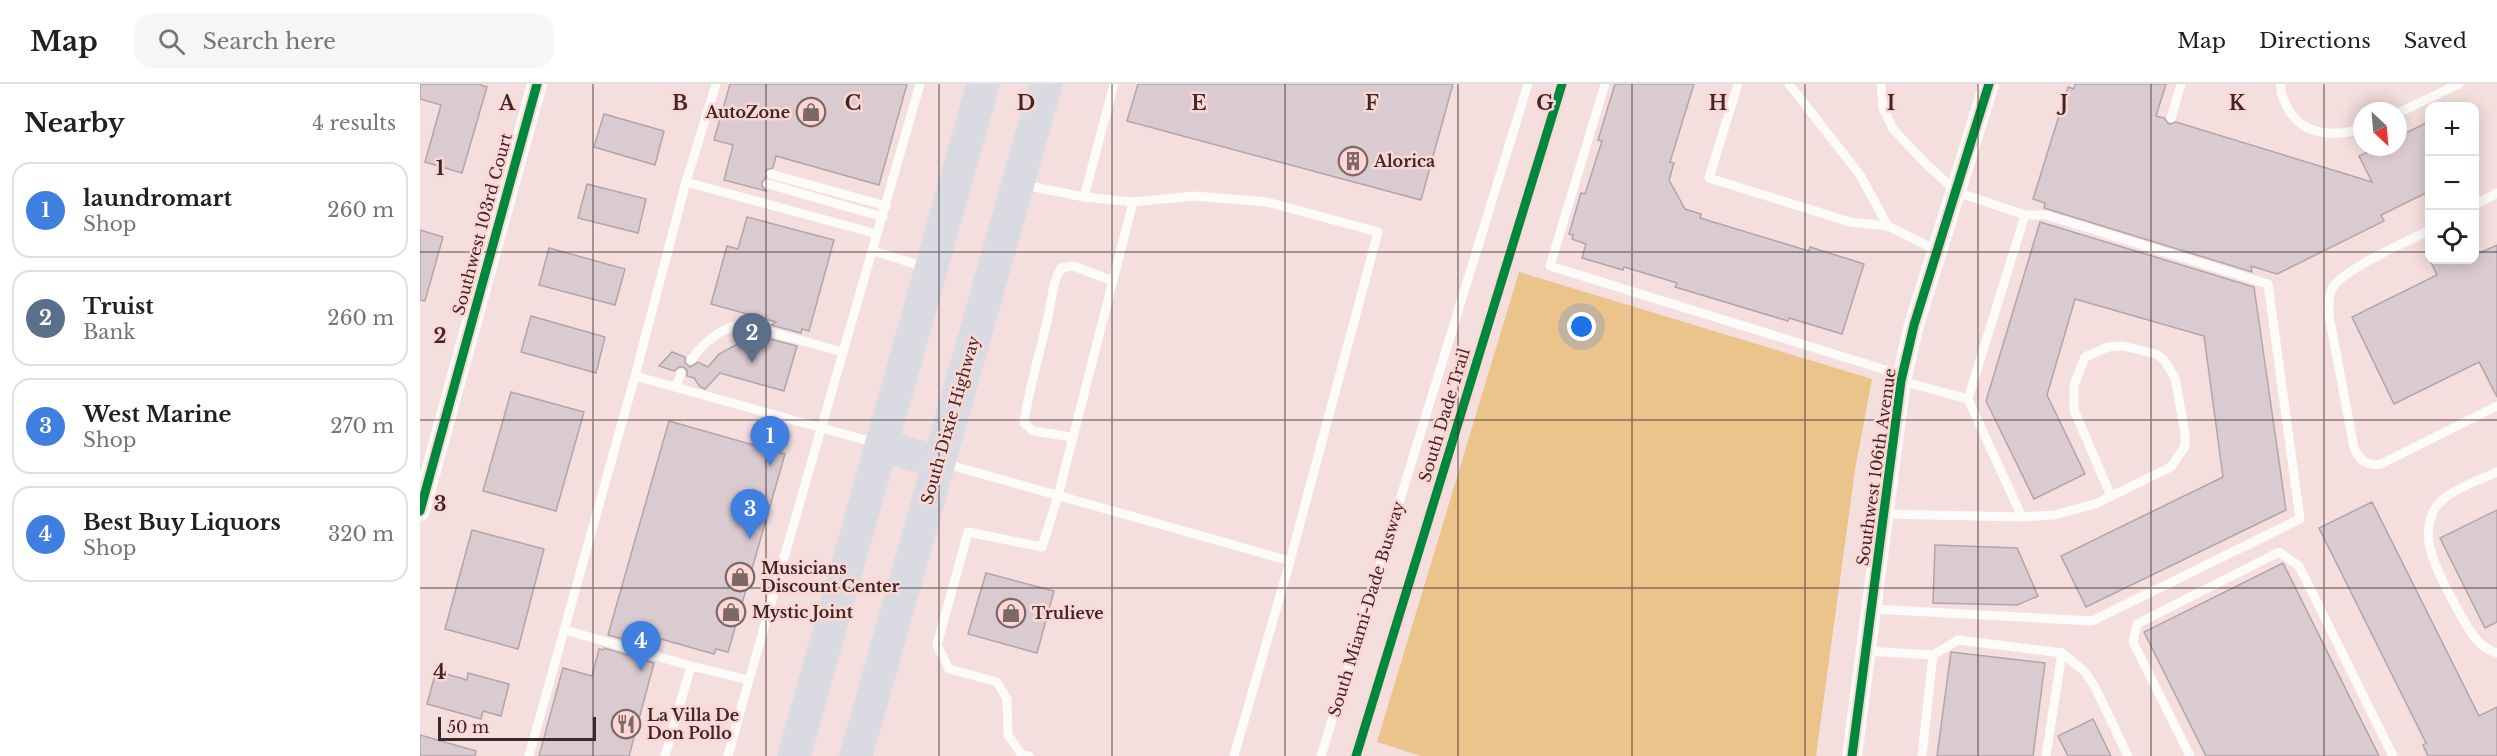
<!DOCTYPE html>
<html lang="en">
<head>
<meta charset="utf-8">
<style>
	body { margin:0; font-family:"Libre Baskerville",serif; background:#f6f6f6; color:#202124 }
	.controls { position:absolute; right:18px; top:18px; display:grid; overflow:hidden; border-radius:12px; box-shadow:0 3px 15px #0003 }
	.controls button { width:54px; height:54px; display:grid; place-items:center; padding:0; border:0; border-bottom:2px solid #e0e0e0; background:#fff; color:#202124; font:30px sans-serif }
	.compass { position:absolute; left:1933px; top:18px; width:54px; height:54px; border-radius:50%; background:#fff; box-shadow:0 3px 15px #0003; rotate:154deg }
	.scale { position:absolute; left:18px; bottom:15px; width:158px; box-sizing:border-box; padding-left:6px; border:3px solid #3b2828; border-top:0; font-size:16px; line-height:21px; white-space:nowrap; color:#3b2828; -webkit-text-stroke:4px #fed6d4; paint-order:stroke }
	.you { position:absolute; left:1162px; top:243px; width:21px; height:21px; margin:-15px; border:4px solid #fff; border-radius:50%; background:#1a73e8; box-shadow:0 0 0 9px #1a73e833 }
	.badge { display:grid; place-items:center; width:39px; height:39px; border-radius:50%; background:#7c6868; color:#fff; font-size:20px; font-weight:700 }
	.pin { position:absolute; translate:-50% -50px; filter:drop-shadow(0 2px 3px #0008) }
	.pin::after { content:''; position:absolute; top:32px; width:21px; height:18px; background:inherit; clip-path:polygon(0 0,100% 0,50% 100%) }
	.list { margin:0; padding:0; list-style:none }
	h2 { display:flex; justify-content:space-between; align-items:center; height:78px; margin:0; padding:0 24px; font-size:26px }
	h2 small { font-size:20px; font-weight:400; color:#757577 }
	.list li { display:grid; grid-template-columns:39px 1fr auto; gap:18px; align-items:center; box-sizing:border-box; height:96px; margin:0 12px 12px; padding:0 12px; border:2px solid #e0e0e0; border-radius:18px }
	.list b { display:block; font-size:22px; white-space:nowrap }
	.list p { margin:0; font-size:20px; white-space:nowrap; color:#757577 }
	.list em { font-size:20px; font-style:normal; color:#757577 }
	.icon { flex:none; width:33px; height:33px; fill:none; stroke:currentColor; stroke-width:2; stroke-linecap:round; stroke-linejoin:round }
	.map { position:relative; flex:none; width:2077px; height:672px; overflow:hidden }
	header { display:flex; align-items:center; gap:36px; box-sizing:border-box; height:84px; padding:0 30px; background:#fff; border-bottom:2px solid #e0e0e0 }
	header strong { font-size:28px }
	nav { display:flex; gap:33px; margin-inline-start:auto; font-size:21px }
	.search { width:420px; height:54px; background:#f6f6f6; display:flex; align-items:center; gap:15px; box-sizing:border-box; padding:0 21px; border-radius:18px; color:#757577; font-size:22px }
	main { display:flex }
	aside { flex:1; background:#fff }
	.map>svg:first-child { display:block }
	.green { fill:#ebc48b }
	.building { fill:#dacbd1; stroke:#b3a4aa; stroke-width:1.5 }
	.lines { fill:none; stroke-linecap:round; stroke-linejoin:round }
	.lane { stroke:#fdfafa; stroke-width:9 }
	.street { stroke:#fdfafa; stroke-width:20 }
	.highway { stroke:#dadbe2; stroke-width:33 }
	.cycleway-casing { stroke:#fed6d4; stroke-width:13 }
	.cycleway { stroke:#00873e; stroke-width:9 }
	.grid { fill:none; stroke:#3b2828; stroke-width:1.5; stroke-opacity:0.55 }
	.labels { text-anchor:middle; stroke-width:5; stroke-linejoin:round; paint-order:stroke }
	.poi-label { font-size:16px; font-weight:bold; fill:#3b2828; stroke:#fed6d4; text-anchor:start }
	.street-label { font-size:16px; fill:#3b2828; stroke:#fed6d4 }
	.grid-label { font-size:20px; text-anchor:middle; font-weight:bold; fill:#3b2828; stroke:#fed6d4; stroke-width:5; stroke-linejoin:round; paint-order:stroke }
</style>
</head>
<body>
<header>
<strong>Map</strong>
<div class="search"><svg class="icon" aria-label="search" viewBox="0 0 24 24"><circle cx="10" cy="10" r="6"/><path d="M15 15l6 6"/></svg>Search here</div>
<nav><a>Map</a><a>Directions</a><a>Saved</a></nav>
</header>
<main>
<aside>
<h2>Nearby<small>4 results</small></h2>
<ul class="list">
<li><span class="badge" style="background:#3f7fe0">1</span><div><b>laundromart</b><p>Shop</p></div><em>260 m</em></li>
<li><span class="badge" style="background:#5c6f8a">2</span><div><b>Truist</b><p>Bank</p></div><em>260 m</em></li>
<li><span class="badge" style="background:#3f7fe0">3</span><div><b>West Marine</b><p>Shop</p></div><em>270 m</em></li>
<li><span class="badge" style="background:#3f7fe0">4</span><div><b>Best Buy Liquors</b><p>Shop</p></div><em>320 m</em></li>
</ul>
</aside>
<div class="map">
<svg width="2077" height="672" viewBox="0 0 2077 672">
	<rect width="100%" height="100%" fill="#f4dede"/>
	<!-- green -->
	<polygon class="green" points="1099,188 1452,295 1435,386 1396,672 1001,672 957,658"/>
	<!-- building -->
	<g class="building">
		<polygon points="0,0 58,0 67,3 42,89 5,78 21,21 0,15"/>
		<polygon points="310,0 487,0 459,101 356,72 353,84 346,86 346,94 342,98 342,102 346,107 304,96 313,61 294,56"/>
		<polygon points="718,0 1033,0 1001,116 707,37"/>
		<polygon points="1195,0 1274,0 1250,78 1254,79 1249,96 1265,125 1281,130 1280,134 1389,167 1390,163 1444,180 1422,250 1369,234 1368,237 1255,203 1257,199 1204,183 1203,186 1162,174 1166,160 1152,155 1153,151 1149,150 1161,109 1165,110 1182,57 1178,56"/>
		<polygon points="1655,0 1746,0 1736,32 1744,34 1749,40 1756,38 1952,98 1939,72 1958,63 1978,63 1978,53 2010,37 2010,107 1961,131 1964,137 1857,190 1831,182 1832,188 1624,124 1625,119 1613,115 1648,3 1654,5"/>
		<polygon points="184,30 244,47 235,81 174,63"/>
		<polygon points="167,100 226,115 218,149 158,134"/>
		<polygon points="327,133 414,156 389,247 382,245 381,249 351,241 356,238 291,220 307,162 318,165"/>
		<polygon points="1620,138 1834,203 1866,426 1666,523 1641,472 1803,393 1784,252 1655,215 1627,311 1665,390 1614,415 1566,317"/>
		<polygon points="0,146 23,153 5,217 0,216"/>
		<polygon points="2077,161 2077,313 2059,278 1974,320 1932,233 2017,191 2010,176 2055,176 2055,171"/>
		<polygon points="129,164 205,185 195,221 119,201"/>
		<polygon points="111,232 185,253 176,289 101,268"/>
		<polygon points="334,251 377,262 364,307 300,289 285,305 280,303 274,294 267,292 267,287 264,283 259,283 254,287 239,282 252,268 265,273 265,279 270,283 278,278 288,283 299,270"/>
		<polygon points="91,308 164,328 136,427 63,407"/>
		<polygon points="249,337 365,370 308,568 296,565 294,570 241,555 238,565 188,551"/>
		<polygon points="1952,418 2059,632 2077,623 2077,672 2008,672 2003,661 2006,659 1899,444"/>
		<polygon points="2077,426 2077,538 2065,544 2020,454"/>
		<polygon points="52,446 124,465 98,565 25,545"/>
		<polygon points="1515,461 1597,464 1618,512 1597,521 1513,519"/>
		<polygon points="1863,479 1959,672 1786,672 1724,548"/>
		<polygon points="566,489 634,507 617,569 548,550"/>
		<polygon points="184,564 234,579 209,672 119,672 143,584 172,592 179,565 183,566"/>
		<polygon points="1531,568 1625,579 1613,672 1517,672"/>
		<polygon points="16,587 47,596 48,589 89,600 81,632 63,627 61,635 7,620"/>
		<polygon points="1673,635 1691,672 1648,672 1638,652"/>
		<polygon points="0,651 56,667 55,672 0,672"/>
	</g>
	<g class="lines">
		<!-- lane -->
		<g class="lane">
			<polyline points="296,0 266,98 457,150"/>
			<polyline points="1185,0 1130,182 1482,291"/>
			<polyline points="1318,0 1289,94 1430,138 1468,142 1518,167"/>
			<polyline points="1369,0 1440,91 1468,142"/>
			<polyline points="1461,0 1463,24 1473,45 1506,80 1537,108 1605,131"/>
			<path d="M 1861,0 C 1860,9 1863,15 1867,23 C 1881,51 1914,54 1942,44"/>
			<polyline points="1978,29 2039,0"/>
			<polyline points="1751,34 1761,0"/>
			<polyline points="351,90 466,122"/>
			<polyline points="348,100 463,133"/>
			<polyline points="604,101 664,113 694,0"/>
			<polyline points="664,113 713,118 774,112 847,118 958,148 870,477 814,672"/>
			<polyline points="2054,121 2077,109"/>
			<path d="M 2010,146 C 1988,157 1924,185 1913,203 C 1908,212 1909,221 1909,231 L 1934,364 C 1940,377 1947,382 1961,380 L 2077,322"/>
			<polyline points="453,167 505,183"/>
			<path d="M 271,276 C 284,258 299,245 321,240 L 423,268"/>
			<polyline points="215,292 456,359"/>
			<polyline points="1481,297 1548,315"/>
			<polyline points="256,303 261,289"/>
			<path d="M 652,353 L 613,347 L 604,339 C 609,303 620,269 628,233 C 632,215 632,200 641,184 L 653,182 L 693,197"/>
			<polyline points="523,379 870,477"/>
			<path d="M 2077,388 C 2058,397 2025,407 2014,426 C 2007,440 2007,457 2012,471 C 2017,488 2046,545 2058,557 C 2063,563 2069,567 2077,569"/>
			<polyline points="1464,430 1602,433 1634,431 1675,420 1751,383 1765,362 1765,349 1755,294 1744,276 1736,270 1703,262 1688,263 1665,273 1654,301 1654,326 1691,412"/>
			<polyline points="1452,525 1672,537 1880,435 1848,200 1626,131 1605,131 1548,315 1602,433"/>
			<polyline points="145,546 271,582"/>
			<polyline points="1447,567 1513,571 1538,556 1642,569 1664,587 1674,601 1708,672"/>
			<polyline points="109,672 215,292 266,98"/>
			<polyline points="245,672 271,582 329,596 500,0"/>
			<polyline points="308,672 329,596"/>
			<polyline points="609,672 602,671 588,651 587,615 577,598 529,585 517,561 548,448 622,463 638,412 713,118"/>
			<polyline points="901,672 1108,0"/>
			<polyline points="1502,672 1513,571"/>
			<polyline points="1626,672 1642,569"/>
			<polyline points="1770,672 1713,558 1717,540 1859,468 1879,482 1973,672"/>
		</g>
		<!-- street -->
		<g class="street">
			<polyline points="0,427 117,0"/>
			<polyline points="1432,672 1481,297 1494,241 1569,0"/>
		</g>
		<!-- highway -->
		<g class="highway">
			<polyline points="461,361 518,378"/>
			<polyline points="374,672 563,0"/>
			<polyline points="436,672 626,0"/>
		</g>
		<!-- cycleway casing -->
		<g class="cycleway-casing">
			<g id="cycleway">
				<polyline points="0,427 117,0"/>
				<polyline points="936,672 1142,0"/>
				<polyline points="1432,672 1481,297 1494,241 1569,0"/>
			</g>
		</g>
		<!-- cycleway -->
		<use href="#cycleway" class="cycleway"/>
	</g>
	<!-- grid -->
	<path class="grid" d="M 173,0 L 173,672M 346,0 L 346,672M 519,0 L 519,672M 692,0 L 692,672M 865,0 L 865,672M 1038,0 L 1038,672M 1212,0 L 1212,672M 1385,0 L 1385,672M 1558,0 L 1558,672M 1731,0 L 1731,672M 1904,0 L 1904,672M 0,168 L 2010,168M 2054,168 L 2077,168M 0,336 L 2077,336M 0,504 L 2077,504"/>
	<!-- icons -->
	<defs>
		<g id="shop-ring" transform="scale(1.5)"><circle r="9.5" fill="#fed6d4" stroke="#7c6868" stroke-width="1.5"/><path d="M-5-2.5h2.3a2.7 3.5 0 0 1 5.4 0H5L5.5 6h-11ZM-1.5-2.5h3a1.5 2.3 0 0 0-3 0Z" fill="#7c6868"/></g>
		<g id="building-ring" transform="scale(1.5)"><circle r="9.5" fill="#fed6d4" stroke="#7c6868" stroke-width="1.5"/><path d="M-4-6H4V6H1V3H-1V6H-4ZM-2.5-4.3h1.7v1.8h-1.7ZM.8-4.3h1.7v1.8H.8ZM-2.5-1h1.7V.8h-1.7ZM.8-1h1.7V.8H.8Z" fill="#7c6868"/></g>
		<g id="restaurant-ring" transform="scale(1.5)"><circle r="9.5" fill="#fed6d4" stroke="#7c6868" stroke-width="1.5"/><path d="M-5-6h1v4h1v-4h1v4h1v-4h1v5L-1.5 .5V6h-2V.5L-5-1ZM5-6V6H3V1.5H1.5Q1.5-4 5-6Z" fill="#7c6868"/></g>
	</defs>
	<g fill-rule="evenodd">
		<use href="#shop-ring" x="391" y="28"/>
		<use href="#building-ring" x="933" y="77"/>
		<use href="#shop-ring" x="320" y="493"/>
		<use href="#shop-ring" x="311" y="528"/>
		<use href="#shop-ring" x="591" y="529"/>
		<use href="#restaurant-ring" x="206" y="640"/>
	</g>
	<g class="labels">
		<!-- poi labels -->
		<g class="poi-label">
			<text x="370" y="34" text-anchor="end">AutoZone</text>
			<text x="954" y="83">Alorica</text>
			<text x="341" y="490">Musicians<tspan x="341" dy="18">Discount Center</tspan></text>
			<text x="332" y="534">Mystic Joint</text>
			<text x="612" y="535">Trulieve</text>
			<text x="227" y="637">La Villa De<tspan x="227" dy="18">Don Pollo</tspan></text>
		</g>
		<!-- street labels -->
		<g class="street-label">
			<text transform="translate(62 140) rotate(-75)" y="6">Southwest 103rd Court</text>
			<text transform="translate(1024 331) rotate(-73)" y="6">South Dade Trail</text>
			<text transform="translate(530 336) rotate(-74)" y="6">South Dixie Highway</text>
			<text transform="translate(1456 383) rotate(-82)" y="6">Southwest 106th Avenue</text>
			<text transform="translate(946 525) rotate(-73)" y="6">South Miami-Dade Busway</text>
		</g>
	</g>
	<g class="grid-label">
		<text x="87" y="26">A</text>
		<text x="260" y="26">B</text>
		<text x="433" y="26">C</text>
		<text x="606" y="26">D</text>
		<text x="779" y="26">E</text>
		<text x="952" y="26">F</text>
		<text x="1125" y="26">G</text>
		<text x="1298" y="26">H</text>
		<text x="1471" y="26">I</text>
		<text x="1644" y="26">J</text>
		<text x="1817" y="26">K</text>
		<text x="20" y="91">1</text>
		<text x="20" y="259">2</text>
		<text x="20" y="427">3</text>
		<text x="20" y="595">4</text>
	</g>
</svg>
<div class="controls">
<button>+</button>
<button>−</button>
<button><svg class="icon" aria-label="locate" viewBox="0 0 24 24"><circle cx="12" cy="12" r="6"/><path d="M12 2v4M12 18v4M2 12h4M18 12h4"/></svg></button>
</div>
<svg class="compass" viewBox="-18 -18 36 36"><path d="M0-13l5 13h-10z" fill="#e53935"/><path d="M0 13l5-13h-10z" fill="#757577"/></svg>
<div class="scale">50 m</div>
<div class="you"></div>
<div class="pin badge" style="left:350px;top:382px;background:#3f7fe0">1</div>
<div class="pin badge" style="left:332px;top:279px;background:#5c6f8a">2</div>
<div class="pin badge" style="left:330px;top:455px;background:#3f7fe0">3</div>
<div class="pin badge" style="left:221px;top:587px;background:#3f7fe0">4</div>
</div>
</main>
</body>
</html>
